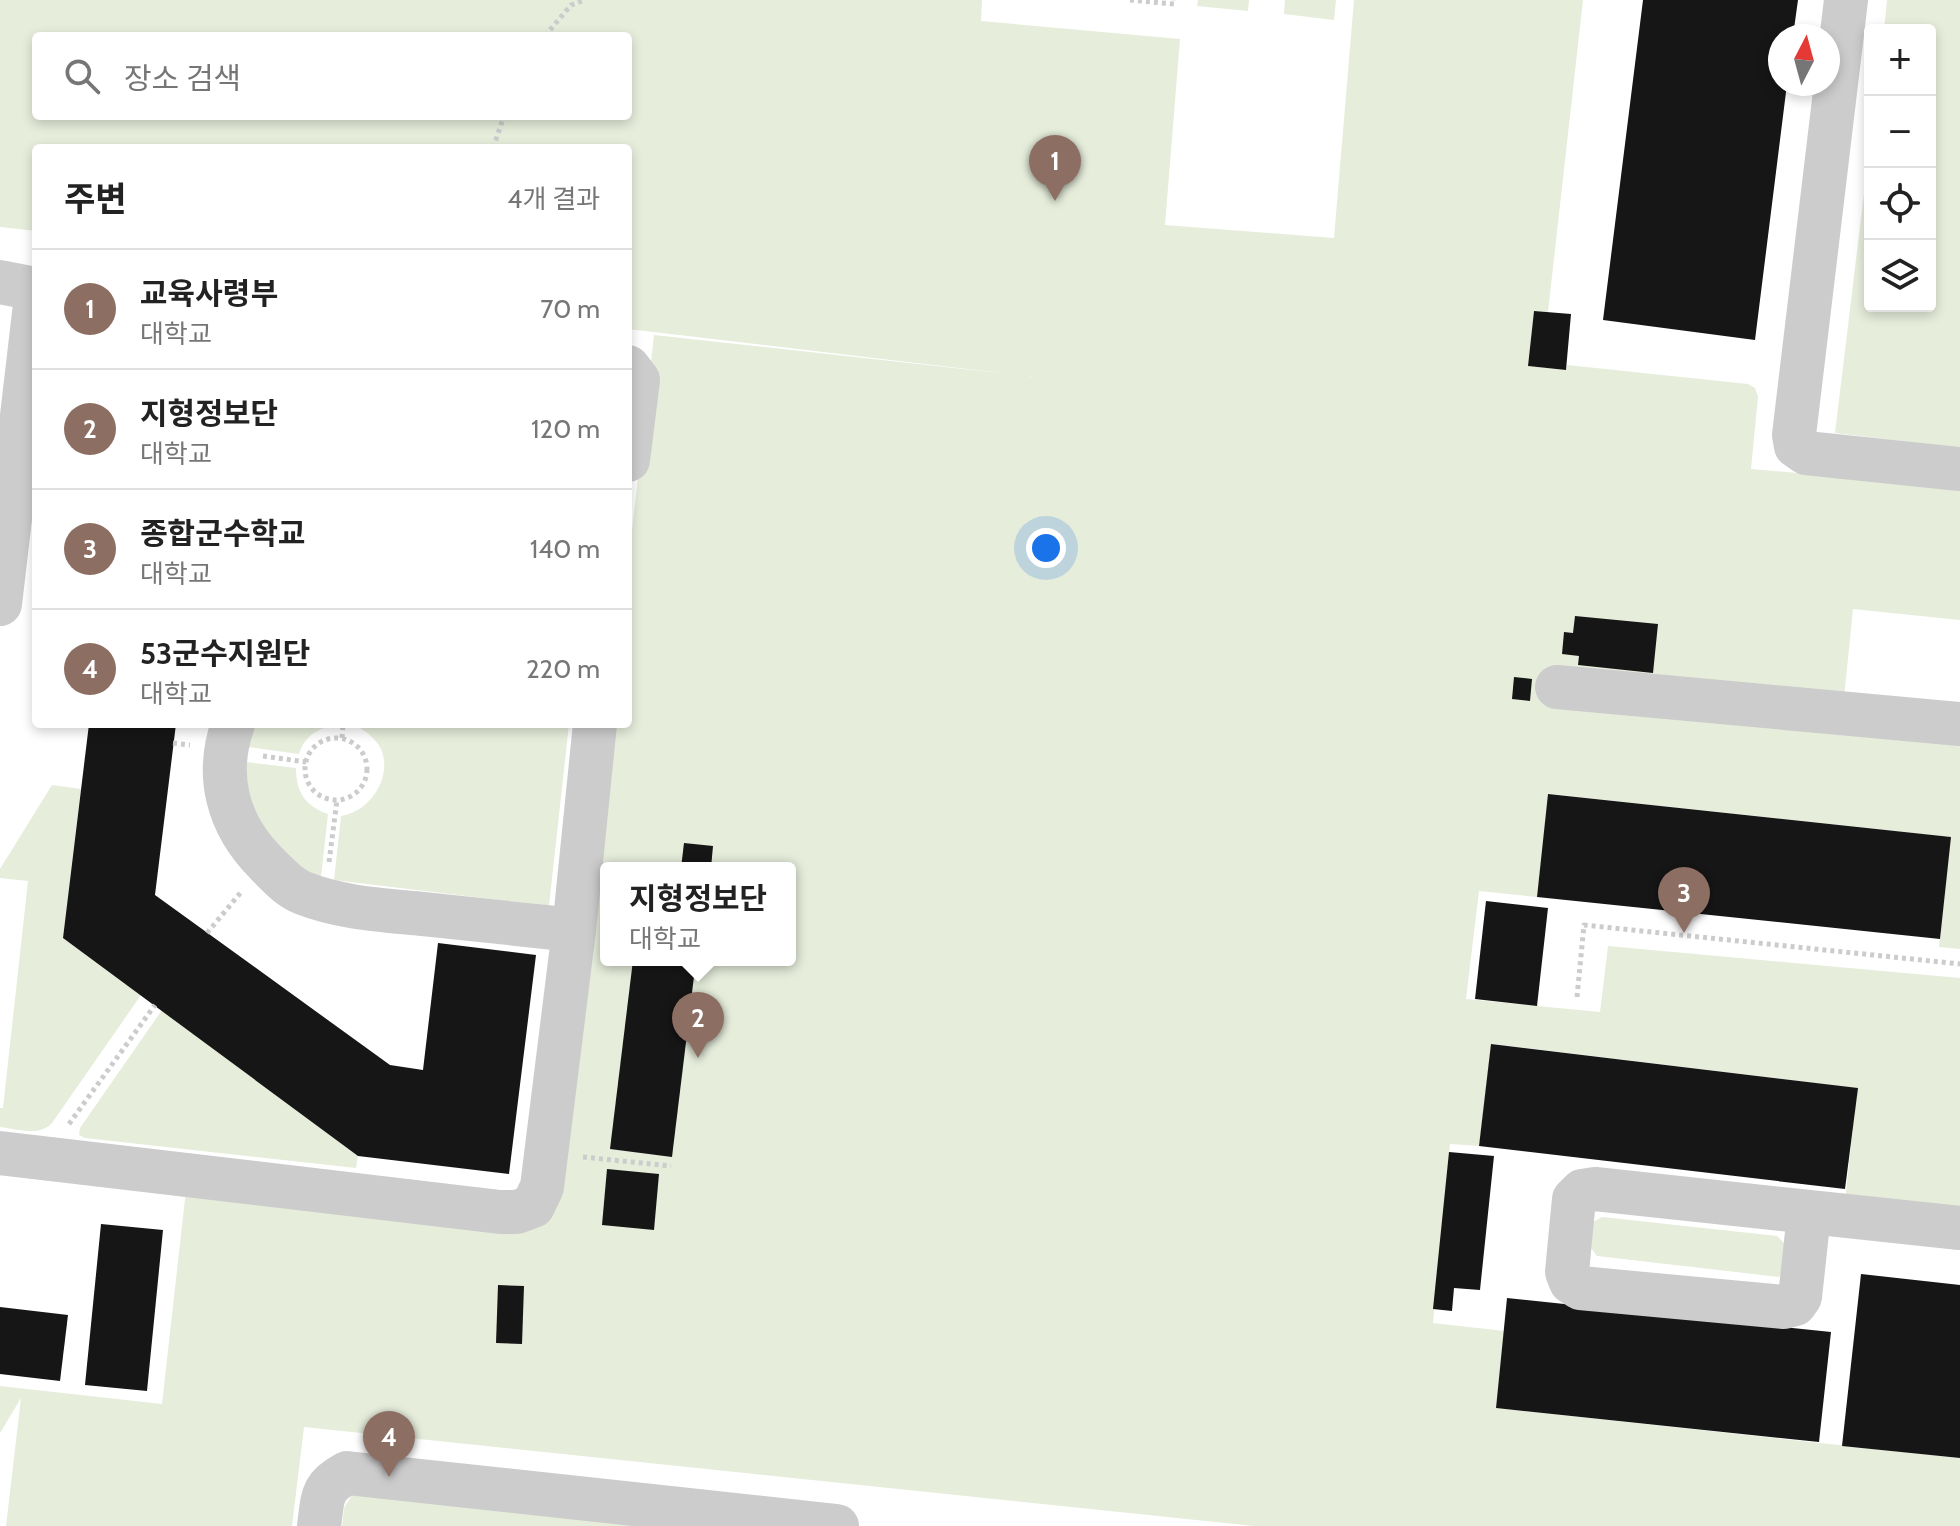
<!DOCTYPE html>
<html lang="ko">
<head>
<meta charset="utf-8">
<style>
	body { margin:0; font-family:Cabin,"Noto Sans KR",sans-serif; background:#f2f2f2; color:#222 }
	.controls { position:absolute; right:24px; top:24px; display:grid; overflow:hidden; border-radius:8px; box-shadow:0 4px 12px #0003 }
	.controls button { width:72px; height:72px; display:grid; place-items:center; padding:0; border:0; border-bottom:2px solid #e0e0e0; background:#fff; color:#222; font:40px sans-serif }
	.compass { position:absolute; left:1768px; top:24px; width:72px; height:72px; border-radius:50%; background:#fff; box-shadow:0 4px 12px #0003; rotate:6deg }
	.you { position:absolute; left:1046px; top:548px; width:28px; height:28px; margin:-20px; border:6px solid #fff; border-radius:50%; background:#1a73e8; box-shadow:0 0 0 12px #1a73e833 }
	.badge { display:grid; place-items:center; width:52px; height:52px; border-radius:50%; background:#7c3aed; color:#fff; font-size:26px; font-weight:700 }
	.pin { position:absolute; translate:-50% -66px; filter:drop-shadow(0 2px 4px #0008) }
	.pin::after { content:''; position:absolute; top:42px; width:28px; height:24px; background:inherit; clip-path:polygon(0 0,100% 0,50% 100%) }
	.popup { position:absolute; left:600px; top:862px; width:196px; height:104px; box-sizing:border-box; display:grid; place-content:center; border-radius:8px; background:#fff; filter:drop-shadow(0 2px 6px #0005); font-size:26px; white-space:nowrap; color:#767676 }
	.popup b { font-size:30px; color:#222 }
	.popup::after { content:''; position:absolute; left:50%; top:100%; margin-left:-16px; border:16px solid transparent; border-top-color:#fff }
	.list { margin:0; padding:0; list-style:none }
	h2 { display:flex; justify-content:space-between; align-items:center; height:104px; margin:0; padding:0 32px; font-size:34px }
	h2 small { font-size:26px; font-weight:400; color:#767676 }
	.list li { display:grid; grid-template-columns:52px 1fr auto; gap:24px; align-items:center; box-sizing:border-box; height:120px; padding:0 32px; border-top:2px solid #e0e0e0 }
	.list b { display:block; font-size:30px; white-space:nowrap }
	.list p { margin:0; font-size:26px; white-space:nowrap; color:#767676 }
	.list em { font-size:26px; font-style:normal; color:#767676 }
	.icon { flex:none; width:44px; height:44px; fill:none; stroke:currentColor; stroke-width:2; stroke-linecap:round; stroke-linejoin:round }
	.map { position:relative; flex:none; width:1960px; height:1526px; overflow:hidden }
	.search { position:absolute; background:#fff; box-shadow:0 4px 12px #0003; left:32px; top:32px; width:600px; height:88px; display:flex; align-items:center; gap:20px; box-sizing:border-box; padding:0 28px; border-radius:8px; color:#767676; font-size:30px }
	.panel { position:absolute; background:#fff; box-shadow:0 4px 12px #0003; left:32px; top:144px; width:600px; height:584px; border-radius:8px }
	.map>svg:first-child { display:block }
	.green { fill:#e6eddb; fill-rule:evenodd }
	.building { fill:#161616 }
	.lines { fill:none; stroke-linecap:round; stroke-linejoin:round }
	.path { stroke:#ccc; stroke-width:5; stroke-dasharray:4 4; stroke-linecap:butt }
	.minor { stroke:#ccc; stroke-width:44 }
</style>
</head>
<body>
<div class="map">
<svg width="1960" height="1526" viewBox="0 0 1960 1526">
	<rect width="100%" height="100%" fill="#fff"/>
	<!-- green -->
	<g class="green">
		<path d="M 0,0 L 982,0 L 981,21 L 1180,39 L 1165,225 L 1334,238 L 1354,0 L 1583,0 L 1548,312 L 1534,311 L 1528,366 L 1566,370 L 1567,365 L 1748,384 L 1755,388 L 1758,397 L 1751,469 L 1960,487 L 1960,620 L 1853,609 L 1844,698 L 1960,737 L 1960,949 L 1939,947 L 1950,837 L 1549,794 L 1537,897 L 1479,891 L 1466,999 L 1600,1012 L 1608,946 L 1960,978 L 1960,1214 L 1845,1202 L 1857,1088 L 1492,1044 L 1479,1146 L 1450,1144 L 1433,1323 L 1504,1331 L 1496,1408 L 1960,1458 L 1960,1526 L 1254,1526 L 304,1427 L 292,1526 L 6,1526 L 21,1398 L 0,1433 L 0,1386 L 162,1404 L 186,1190 L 528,1228 L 610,724 L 628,724 L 628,566 L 654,335 L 1036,377 L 628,329 L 628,148 L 36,148 L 36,231 L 0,227 ZM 36,36 L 628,36 L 628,116 L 36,116 ZM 606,868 L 790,868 L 790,960 L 606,960 Z"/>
		<polygon points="1198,0 1249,0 1248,11 1197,6"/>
		<polygon points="1285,0 1336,0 1334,20 1284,14"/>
		<polygon points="1887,0 1960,0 1960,448 1835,433 1870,144 1870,306 1930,306 1930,30 1884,30"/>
		<path d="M 248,724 L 336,724 C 318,729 305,735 299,754 L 241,746 Z"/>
		<path d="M 353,724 L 569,724 L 549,906 L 334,880 L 341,816 C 370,812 393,777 381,749 C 375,737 364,730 353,724 Z"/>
		<path d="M 238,761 L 296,768 C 296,792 305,806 328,814 L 321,877 L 313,875 L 264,839 Z"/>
		<path d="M 52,785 L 81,789 L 63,938 L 141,995 L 52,1123 C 39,1137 17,1129 0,1127 L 0,1108 L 3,1108 L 28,881 L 0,878 L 0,869 Z"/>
		<polygon points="162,1010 358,1156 356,1168 85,1138 79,1135 80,1128"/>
		<polygon points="1602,1217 1777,1236 1785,1244 1784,1270 1779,1277 1597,1256 1591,1248 1593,1222"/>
		<polygon points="352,1495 706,1526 342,1526 344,1508"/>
	</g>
	<!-- building -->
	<g class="building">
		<polygon points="1643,0 1798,0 1793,36 1780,36 1780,84 1787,84 1755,340 1603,320"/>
		<polygon points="1534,311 1571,314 1566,370 1528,366"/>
		<polygon points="1575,616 1658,624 1653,673 1578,665 1579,656 1562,654 1564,632 1573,633"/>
		<polygon points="1514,677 1532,679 1530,701 1512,699"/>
		<polygon points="89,724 176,724 155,895 390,1065 423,1070 438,943 536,955 509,1174 358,1156 63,938"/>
		<polygon points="1548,794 1951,837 1940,939 1537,897"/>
		<polygon points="684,843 713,846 711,868 681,868"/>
		<polygon points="1486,901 1548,908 1537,1006 1475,999"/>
		<polygon points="633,960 696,960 672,1157 610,1149"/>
		<polygon points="1491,1044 1858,1088 1845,1189 1479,1146"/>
		<polygon points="1449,1152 1494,1156 1480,1290 1454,1288 1452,1311 1433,1309"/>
		<polygon points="607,1169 659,1174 654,1230 602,1225"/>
		<polygon points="101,1224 163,1230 147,1391 85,1385"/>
		<polygon points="1861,1274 1960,1285 1960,1458 1842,1446"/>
		<polygon points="498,1285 524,1286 522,1344 496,1343"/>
		<polygon points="1507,1298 1831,1332 1819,1442 1496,1408"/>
		<polygon points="0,1307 68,1315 60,1381 0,1374"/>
	</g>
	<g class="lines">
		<!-- path -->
		<g class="path">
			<polyline points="1130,0 1174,4 1174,0"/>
			<polyline points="545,36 571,5 585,0"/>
			<polyline points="493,148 504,116"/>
			<polyline points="342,738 343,724"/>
			<circle cx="336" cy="769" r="31"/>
			<polyline points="173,743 190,745"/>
			<polyline points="263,756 306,762"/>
			<polyline points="329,862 337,800"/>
			<polyline points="207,933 242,891"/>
			<polyline points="1577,997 1584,925 1960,964"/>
			<polyline points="69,1124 155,1005"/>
			<polyline points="583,1157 671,1166"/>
		</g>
		<!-- minor -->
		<g class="minor">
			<polyline points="1846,0 1794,435 1796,446 1806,453 1960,469"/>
			<polyline points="0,282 36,289"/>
			<polyline points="628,367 638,380 628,460"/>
			<polyline points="0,604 36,296"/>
			<polyline points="1557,687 1960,724"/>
			<path d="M 233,724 C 215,775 227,824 266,863 C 277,874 288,887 303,893 C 341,908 382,910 423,914 C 473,919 523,925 574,930"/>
			<polyline points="0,1153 500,1212 517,1212 533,1206 542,1187 574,930 595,724"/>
			<polyline points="1809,1214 1800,1297 1795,1304 1784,1307 1580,1288 1571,1282 1567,1272 1574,1199 1582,1191 1595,1189 1960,1228"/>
			<path d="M 319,1526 C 323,1498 320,1487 347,1473 L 837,1526"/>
		</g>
	</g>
</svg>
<div class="controls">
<button>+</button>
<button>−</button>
<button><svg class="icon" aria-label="locate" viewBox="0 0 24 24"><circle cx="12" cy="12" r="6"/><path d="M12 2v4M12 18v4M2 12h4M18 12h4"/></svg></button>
<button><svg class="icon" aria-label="layers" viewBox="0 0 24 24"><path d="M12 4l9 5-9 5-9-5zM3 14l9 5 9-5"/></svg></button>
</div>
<svg class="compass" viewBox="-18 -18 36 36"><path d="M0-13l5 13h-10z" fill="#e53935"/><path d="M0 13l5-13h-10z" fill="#767676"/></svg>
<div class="you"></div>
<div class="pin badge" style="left:1055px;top:201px;background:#8d6e63">1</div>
<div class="pin badge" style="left:698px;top:1058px;background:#8d6e63">2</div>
<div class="popup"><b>지형정보단</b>대학교</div>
<div class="pin badge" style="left:1684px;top:933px;background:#8d6e63">3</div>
<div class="pin badge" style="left:389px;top:1477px;background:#8d6e63">4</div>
<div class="search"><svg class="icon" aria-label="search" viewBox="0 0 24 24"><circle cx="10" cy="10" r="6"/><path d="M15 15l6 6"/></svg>장소 검색</div>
<section class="panel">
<h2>주변<small>4개 결과</small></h2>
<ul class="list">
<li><span class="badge" style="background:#8d6e63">1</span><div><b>교육사령부</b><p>대학교</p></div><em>70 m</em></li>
<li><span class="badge" style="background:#8d6e63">2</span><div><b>지형정보단</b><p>대학교</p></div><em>120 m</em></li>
<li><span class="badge" style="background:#8d6e63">3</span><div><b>종합군수학교</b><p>대학교</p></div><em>140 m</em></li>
<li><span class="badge" style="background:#8d6e63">4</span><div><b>53군수지원단</b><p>대학교</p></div><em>220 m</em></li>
</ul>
</section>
</div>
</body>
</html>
